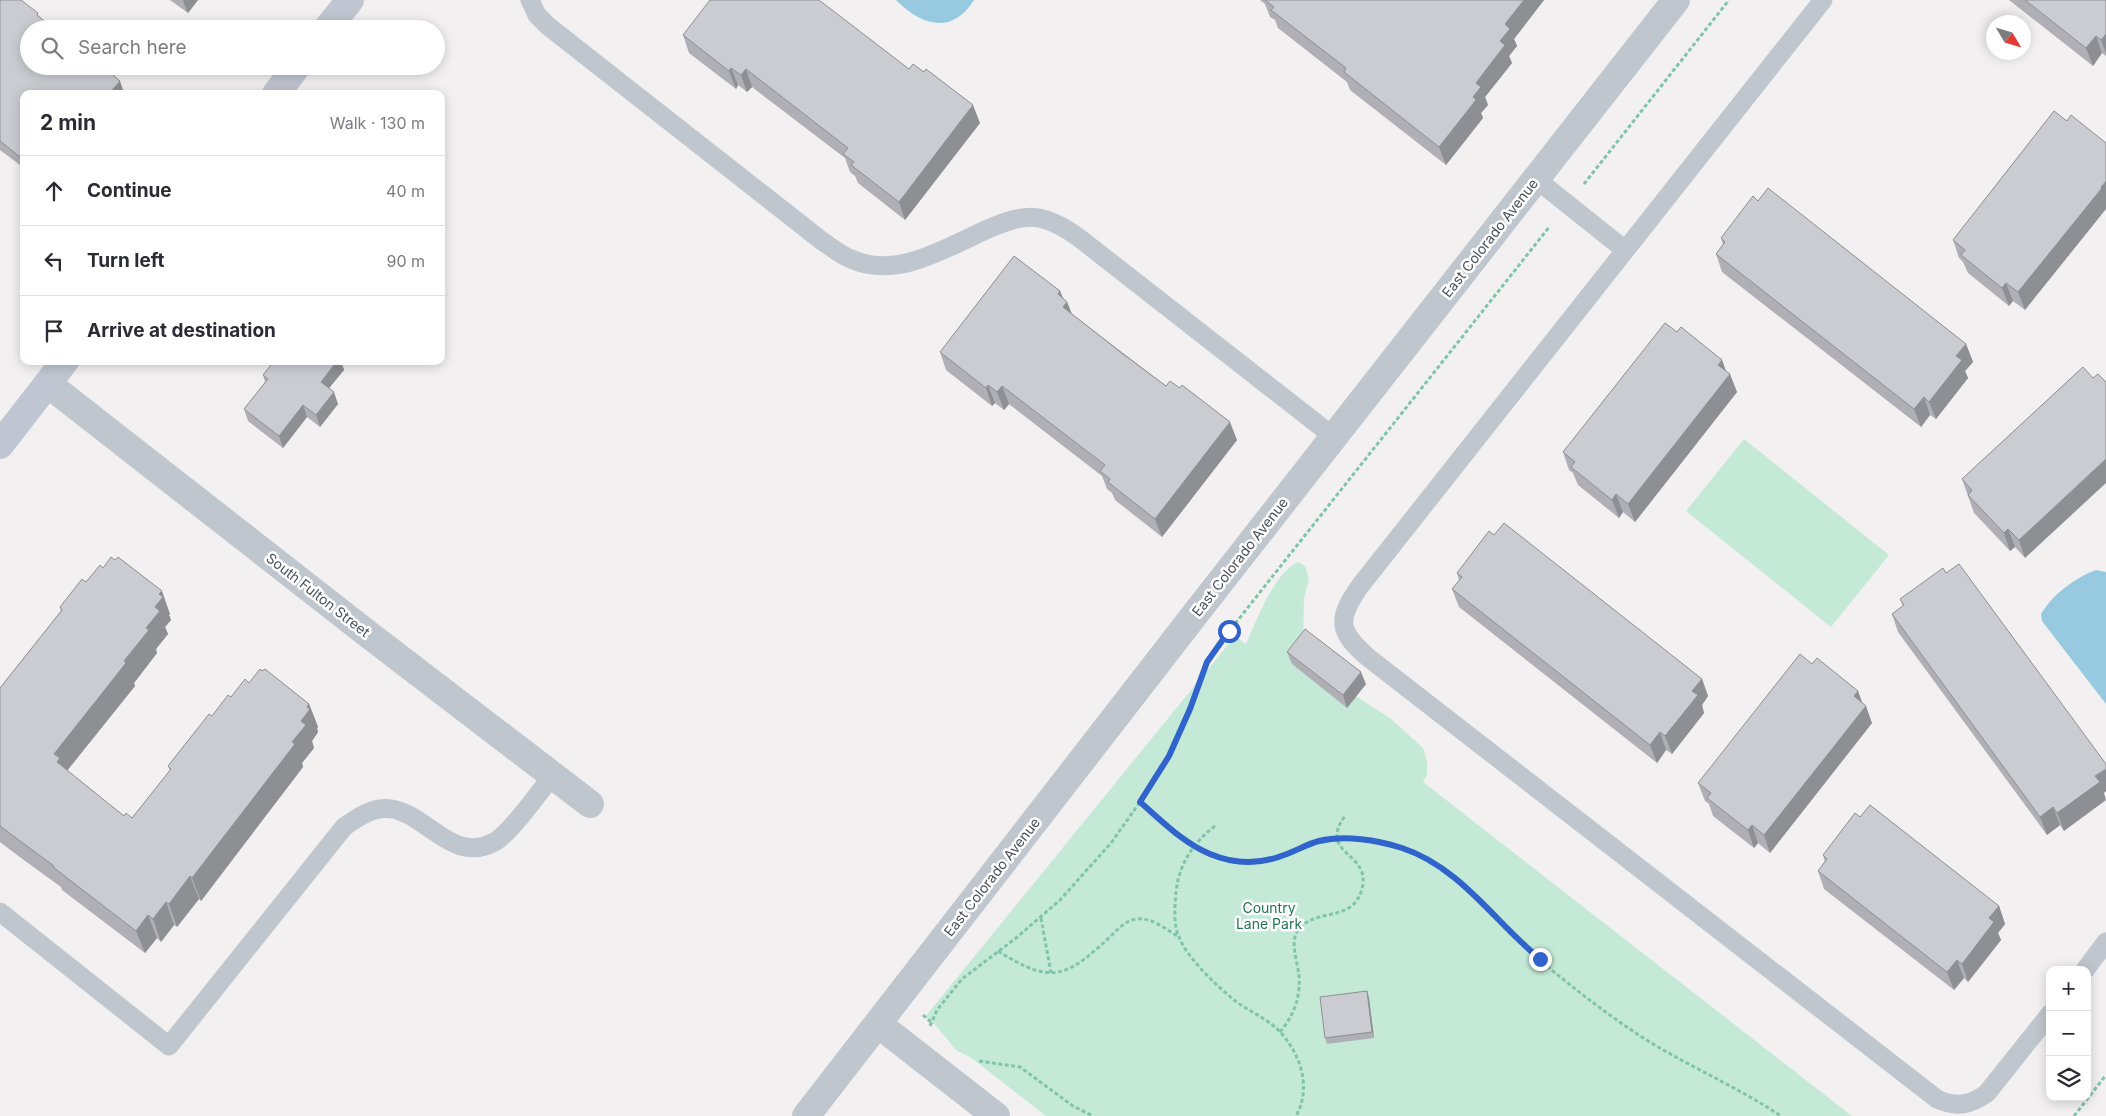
<!DOCTYPE html>
<html lang="en">
<head>
<meta charset="utf-8">
<style>
	body { margin:0; font-family:Inter,sans-serif; background:#f7f7f7; color:#2b2b33 }
	.controls { position:absolute; right:15px; bottom:15px; display:grid; overflow:hidden; border-radius:10px; box-shadow:0 2px 12px #0003 }
	.controls button { width:45px; height:45px; display:grid; place-items:center; padding:0; border:0; border-bottom:1px solid #e1e1e2; background:#fff; color:#2b2b33; font:25px sans-serif }
	.compass { position:absolute; left:1986px; top:15px; width:45px; height:45px; border-radius:50%; background:#fff; box-shadow:0 2px 12px #0003; rotate:128deg }
	.stop { position:absolute; width:15px; height:15px; margin:-11px; border:4px solid #3063cc; border-radius:50%; background:#fff }
	.stop.end { background:#3063cc; border-color:#fff; box-shadow:0 1px 5px #0008 }
	.list { margin:0; padding:0; list-style:none }
	h2 { display:flex; justify-content:space-between; align-items:center; height:65px; margin:0; padding:0 20px; font-size:21px }
	h2 small { font-size:16px; font-weight:400; color:#7c7c81 }
	.list li { display:grid; grid-template-columns:32px 1fr auto; gap:15px; align-items:center; box-sizing:border-box; height:70px; padding:0 20px; border-top:1px solid #e1e1e2 }
	.list b { display:block; font-size:19px; white-space:nowrap }
	.list em { font-size:16px; font-style:normal; color:#7c7c81 }
	.icon { flex:none; width:28px; height:28px; fill:none; stroke:currentColor; stroke-width:2; stroke-linecap:round; stroke-linejoin:round }
	.map { position:relative; flex:none; width:2106px; height:1116px; overflow:hidden }
	.search { position:absolute; background:#fff; box-shadow:0 2px 12px #0003; left:20px; top:20px; width:425px; height:55px; display:flex; align-items:center; gap:12px; box-sizing:border-box; padding:0 18px; border-radius:28px; color:#7c7c81; font-size:19px }
	.panel { position:absolute; background:#fff; box-shadow:0 2px 12px #0003; left:20px; top:90px; width:425px; height:275px; border-radius:10px }
	.map>svg:first-child { display:block }
	.green { fill:#c4ead7 }
	.water { fill:#97cae1 }
	.lines { fill:none; stroke-linecap:round; stroke-linejoin:round }
	.path { stroke:#80c4aa; stroke-width:3; stroke-dasharray:4 2.5; stroke-linecap:butt }
	.lane { stroke:#c0c6cd; stroke-width:19 }
	.street { stroke:#c0c6cd; stroke-width:28 }
	.secondary { stroke:#c0c6d1; stroke-width:28 }
	.wall { fill:#afafb5 }
	.shaded-wall { fill:#8e8f93 }
	.building { fill:#cbccd2; stroke:#8e8f93 }
	.route { stroke:#3063cc; stroke-width:6 }
	.labels { text-anchor:middle; stroke-width:5; stroke-linejoin:round; paint-order:stroke }
	.street-label { font-size:14px; fill:#4a515b; stroke:#fff }
	.park-label { font-size:14px; fill:#237454; stroke:#fff }
</style>
</head>
<body>
<div class="map">
<svg width="2106" height="1116" viewBox="0 0 2106 1116">
	<rect width="100%" height="100%" fill="#f2f0f0"/>
	<!-- green -->
	<g class="green">
		<polygon points="1744,439 1889,555 1831,627 1686,511"/>
		<path d="M 1298,562 L 1305,566 L 1309,579 L 1304,598 L 1303,644 L 1346,690 L 1390,718 L 1423,748 L 1427,762 L 1427,774 L 1423,782 L 1852,1116 L 1046,1116 L 973,1059 L 956,1050 L 933,1022 L 925,1017 L 1235,636 L 1246,644 C 1256,621 1275,572 1298,562 Z"/>
	</g>
	<!-- water -->
	<g class="water">
		<path d="M 896,0 L 974,0 C 952,35 922,26 896,0 Z"/>
		<path d="M 2096,570 L 2106,572 L 2106,704 L 2042,621 L 2041,614 C 2052,595 2076,577 2096,570 Z"/>
	</g>
	<g class="lines">
		<!-- path -->
		<g class="path">
			<polyline points="1584,184 1729,0"/>
			<path d="M 1140,802 C 1173,831 1209,867 1257,863 C 1275,861 1291,851 1307,845 C 1332,835 1363,838 1389,844 C 1447,859 1479,905 1520,943 C 1553,972 1588,1000 1624,1025 C 1673,1060 1730,1082 1781,1116"/>
			<path d="M 1215,826 C 1193,843 1179,864 1176,892 C 1175,906 1173,924 1179,937 C 1187,958 1217,986 1234,1000 C 1247,1010 1262,1016 1275,1027 C 1299,1049 1313,1086 1296,1116"/>
			<polyline points="1041,918 1051,973"/>
			<path d="M 998,951 C 1053,986 1067,977 1112,935 C 1119,928 1126,920 1137,919 C 1152,917 1167,930 1179,937"/>
			<polyline points="923,1015 933,1024"/>
			<polyline points="930,1026 937,1010 962,979 1016,938 1060,900 1111,843 1140,802 1169,756 1190,709 1207,662 1215,649 1550,226"/>
			<path d="M 1280,1032 C 1293,1017 1301,997 1299,976 C 1298,963 1290,944 1297,932 C 1314,905 1356,926 1363,884 C 1367,852 1318,853 1345,816"/>
			<polyline points="979,1061 1020,1067 1073,1106 1093,1116"/>
			<polyline points="2074,1116 2106,1075"/>
		</g>
		<!-- lane -->
		<g class="lane">
			<path d="M 530,0 L 537,15 L 548,26 L 822,241 C 831,247 841,255 851,259 C 897,280 947,247 988,229 C 1004,222 1022,215 1039,218 C 1063,223 1083,241 1101,255 L 1334,437"/>
			<path d="M 1823,0 L 1360,586 C 1336,620 1338,632 1370,659 L 1937,1099 C 1956,1108 1971,1105 1987,1093 L 2050,1014"/>
			<polyline points="1536,179 1625,250"/>
			<path d="M 0,912 L 169,1046 L 344,827 C 358,817 374,806 392,809 C 428,815 454,866 496,841 C 512,831 540,791 553,775"/>
			<polyline points="2085,970 2106,942"/>
		</g>
		<!-- street -->
		<g class="street">
			<polyline points="48,384 364,631 590,804"/>
			<polyline points="878,1024 996,1116"/>
			<polyline points="806,1116 1203,604 1676,0"/>
		</g>
		<!-- secondary -->
		<g class="secondary">
			<polyline points="327,29 350,0"/>
			<polyline points="276,94 297,66"/>
			<polyline points="0,445 65,361"/>
		</g>
	</g>
	<!-- wall -->
	<g class="wall">
		<polygon points="0,0 40,17 124,93 123,94 24,94 24,168 0,150"/>
		<polygon points="170,0 198,0 188,13"/>
		<polygon points="1260,0 1544,0 1514,39 1517,46 1509,56 1512,63 1485,97 1488,105 1481,113 1483,118 1446,165 1350,90 1347,82 1278,28 1275,20 1270,17 1265,4"/>
		<polygon points="2009,0 2106,0 2106,56 2102,53 2093,66"/>
		<polygon points="683,35 909,69 980,123 905,220 858,183 855,176 850,172 845,158 752,87 747,92 738,85 736,89 689,53"/>
		<polygon points="2054,111 2025,310 2013,301 2009,306 1968,273 1963,262 1959,258 1953,240"/>
		<polygon points="1758,201 1966,344 1973,362 1965,371 1968,378 1936,419 1930,415 1921,427 1722,272 1716,254 1723,245 1721,238"/>
		<polygon points="1060,291 1063,298 1067,302 1072,314 1237,440 1162,537 1115,500 1112,493 1107,489 1102,476 1009,404 1004,410 995,403 992,406 946,370 940,352"/>
		<polygon points="1677,332 1722,360 1726,371 1737,392 1635,522 1623,512 1619,518 1578,485 1573,473 1569,470 1563,452"/>
		<polygon points="274,361 341,361 344,370 329,388 338,404 320,427 307,417 283,448 248,421 244,409 265,382 263,375"/>
		<polygon points="2083,367 2025,558 2015,547 2010,551 1974,513 1962,479"/>
		<polygon points="1457,573 1702,679 1708,696 1702,705 1704,713 1672,754 1666,750 1657,763 1459,607 1452,589 1459,580"/>
		<polygon points="86,582 170,614 169,615 171,620 165,627 168,634 156,649 157,653 134,683 135,686 67,771 124,816 132,818 170,771 168,766 212,716 231,697 249,683 309,704 318,727 317,728 318,732 312,741 314,748 302,763 303,767 201,901 199,899 177,927 174,925 161,942 157,938 145,953 62,890 61,887 17,855 0,842 0,688 61,611 60,607"/>
		<polygon points="1900,599 2104,793 2064,831 2060,825 2047,835 1898,632 1892,614 1903,606"/>
		<polygon points="1287,652 1366,684 1347,708 1292,664"/>
		<polygon points="1812,664 1858,691 1862,703 1872,723 1770,853 1758,843 1754,848 1713,816 1709,804 1705,801 1698,783"/>
		<polygon points="1860,817 1999,906 2005,924 1998,933 2001,940 1968,982 1964,978 1954,990 1824,889 1818,871 1825,862 1823,855"/>
		<polygon points="1367,991 1369,998 1374,1038 1327,1044 1325,1038"/>
	</g>
	<!-- shaded-wall -->
	<g class="shaded-wall">
		<polygon points="184,0 198,0 188,13 183,1"/>
		<polygon points="1524,0 1544,0 1514,39 1517,46 1509,56 1512,63 1485,97 1488,105 1481,113 1483,118 1446,165 1439,147 1473,97 1476,83 1500,41 1505,24"/>
		<polygon points="2106,34 2106,53 2101,40"/>
		<polygon points="2096,36 2102,53 2093,66 2086,48"/>
		<polygon points="731,68 738,85 736,89 729,71"/>
		<polygon points="746,69 752,87 747,92 741,75"/>
		<polygon points="120,81 124,93 123,94 109,94"/>
		<polygon points="973,105 980,123 905,220 899,202"/>
		<polygon points="2106,181 2106,209 2025,310 2018,292"/>
		<polygon points="2006,283 2013,301 2009,306 2002,288"/>
		<polygon points="1060,291 1065,304 1067,302 1074,320 1065,312 1058,294"/>
		<polygon points="1966,344 1973,362 1965,371 1968,378 1936,419 1929,402 1956,356"/>
		<polygon points="1722,360 1728,377 1730,374 1737,392 1635,522 1628,504"/>
		<polygon points="337,361 341,361 344,370 325,393 321,382"/>
		<polygon points="988,385 995,403 992,406 986,388"/>
		<polygon points="1002,386 1009,404 1004,410 997,392"/>
		<polygon points="334,392 338,404 320,427 316,415"/>
		<polygon points="1924,397 1930,415 1921,427 1914,409"/>
		<polygon points="303,405 307,417 283,448 279,436"/>
		<polygon points="1230,422 1237,440 1162,537 1155,519"/>
		<polygon points="2106,459 2106,483 2025,558 2019,540"/>
		<polygon points="1616,494 1623,512 1619,518 1612,500"/>
		<polygon points="2008,529 2015,547 2010,551 2004,533"/>
		<polygon points="162,591 170,614 169,615 171,620 165,627 168,634 156,649 157,653 134,683 135,686 65,773 65,785 54,754 124,661 146,628 159,594"/>
		<polygon points="1361,672 1366,684 1347,708 1343,695"/>
		<polygon points="1702,679 1708,696 1702,705 1704,713 1672,754 1665,736 1692,691"/>
		<polygon points="1858,691 1864,708 1866,706 1872,723 1770,853 1764,835"/>
		<polygon points="309,704 318,727 317,728 318,732 312,741 314,748 302,763 303,767 201,901 192,878 292,742 307,707"/>
		<polygon points="1660,732 1666,750 1657,763 1650,745"/>
		<polygon points="2106,769 2106,791 2104,793 2106,800 2064,831 2057,813 2095,776"/>
		<polygon points="2053,807 2060,825 2047,835 2040,817"/>
		<polygon points="1752,825 1758,843 1754,848 1748,830"/>
		<polygon points="190,876 199,899 177,927 169,904"/>
		<polygon points="166,902 174,925 161,942 153,919"/>
		<polygon points="1999,906 2005,924 1998,933 2001,940 1968,982 1962,964 1989,918"/>
		<polygon points="148,915 157,938 145,953 136,931"/>
		<polygon points="1957,960 1964,978 1954,990 1947,972"/>
		<polygon points="1367,991 1369,998 1374,1038 1372,1032"/>
	</g>
	<!-- building -->
	<g class="building">
		<polygon points="0,0 21,0 38,13 37,15 54,29 29,29 29,66 102,66 120,81 109,94 24,94 24,160 0,141"/>
		<polygon points="710,0 819,0 909,69 913,64 924,72 926,69 973,105 899,202 851,165 854,162 843,154 848,148 746,69 741,75 731,68 729,71 683,35"/>
		<polygon points="1265,0 1524,0 1505,24 1510,29 1500,41 1505,45 1476,83 1481,87 1473,97 1476,100 1439,147 1344,72 1346,68 1271,10 1274,7"/>
		<polygon points="2025,0 2106,0 2106,34 2101,40 2096,36 2086,48"/>
		<polygon points="2054,111 2067,121 2071,115 2106,143 2106,181 2101,187 2102,188 2018,292 2006,283 2002,288 1961,255 1965,250 1953,240"/>
		<polygon points="1768,188 1966,344 1956,356 1962,360 1929,402 1924,397 1914,409 1716,254 1725,242 1721,238 1753,196 1758,201"/>
		<polygon points="1014,256 1060,291 1058,294 1067,302 1063,307 1123,354 1166,386 1170,381 1180,388 1182,385 1230,422 1155,519 1108,482 1110,479 1100,471 1105,465 1002,386 997,392 988,385 986,388 940,352"/>
		<polygon points="1665,323 1677,332 1681,327 1722,360 1718,365 1730,374 1628,504 1616,494 1612,500 1571,467 1575,462 1563,452"/>
		<polygon points="274,361 337,361 321,382 334,392 316,415 303,405 279,436 244,409 268,379 263,375"/>
		<polygon points="2083,367 2093,378 2098,374 2106,382 2106,459 2019,540 2008,529 2004,533 1968,495 1972,490 1962,479"/>
		<polygon points="1504,523 1702,679 1692,691 1698,695 1665,736 1660,732 1650,745 1452,589 1462,577 1457,573 1489,531 1494,535"/>
		<polygon points="111,557 115,560 118,557 162,591 159,594 163,597 155,607 160,611 146,628 149,630 124,661 126,663 54,754 60,758 57,762 124,816 126,813 132,818 171,769 168,766 209,714 212,716 228,695 231,697 245,679 249,683 260,669 262,671 265,669 309,704 307,707 310,709 301,721 306,725 292,742 295,744 192,878 190,876 169,904 166,902 153,919 148,915 136,931 53,867 54,866 0,826 0,688 62,610 60,607 82,579 86,582 100,565 103,568"/>
		<polygon points="1959,564 2106,764 2106,769 2095,776 2100,782 2057,813 2053,807 2040,817 1892,614 1904,605 1900,599 1943,568 1946,573"/>
		<polygon points="1305,629 1361,672 1343,695 1287,652"/>
		<polygon points="1800,654 1812,664 1817,658 1858,691 1854,696 1866,706 1764,835 1752,825 1748,830 1707,798 1711,793 1698,783"/>
		<polygon points="1870,805 1999,906 1989,918 1994,922 1962,964 1957,960 1947,972 1818,871 1827,859 1823,855 1855,813 1860,817"/>
		<polygon points="1367,991 1372,1032 1325,1038 1320,997"/>
	</g>
	<g class="lines">
		<!-- route -->
		<path class="route" d="M 1229,631 L 1207,662 L 1190,709 L 1169,756 L 1140,802 C 1162,821 1183,843 1210,854 C 1234,864 1259,865 1284,855 C 1296,851 1307,844 1319,841 C 1345,835 1377,840 1402,848 C 1460,867 1495,922 1540,959"/>
	</g>
	<g class="labels">
		<!-- street labels -->
		<g class="street-label">
			<text transform="translate(1490 238) rotate(-52)" y="5">East Colorado Avenue</text>
			<text transform="translate(1240 557) rotate(-52)" y="5">East Colorado Avenue</text>
			<text transform="translate(318 595) rotate(38)" y="5">South Fulton Street</text>
			<text transform="translate(992 877) rotate(-52)" y="5">East Colorado Avenue</text>
		</g>
		<!-- park labels -->
		<g class="park-label">
			<text x="1269" y="913">Country<tspan x="1269" dy="16">Lane Park</tspan></text>
		</g>
	</g>
</svg>
<div class="controls">
<button>+</button>
<button>−</button>
<button><svg class="icon" aria-label="layers" viewBox="0 0 24 24"><path d="M12 4l9 5-9 5-9-5zM3 14l9 5 9-5"/></svg></button>
</div>
<svg class="compass" viewBox="-18 -18 36 36"><path d="M0-13l5 13h-10z" fill="#e53935"/><path d="M0 13l5-13h-10z" fill="#7c7c81"/></svg>
<div class="stop" style="left:1229px;top:631px"></div>
<div class="stop end" style="left:1540px;top:959px"></div>
<div class="search"><svg class="icon" aria-label="search" viewBox="0 0 24 24"><circle cx="10" cy="10" r="6"/><path d="M15 15l6 6"/></svg>Search here</div>
<section class="panel">
<h2>2 min<small>Walk · 130 m</small></h2>
<ul class="list">
<li><svg class="icon" aria-label="ahead" viewBox="0 0 24 24"><path d="M12 20V5M6 11l6-6 6 6"/></svg><div><b>Continue</b></div><em>40 m</em></li>
<li><svg class="icon" aria-label="left" viewBox="0 0 24 24"><path d="M17 20v-9H6M10 6l-5 5 5 5"/></svg><div><b>Turn left</b></div><em>90 m</em></li>
<li><svg class="icon" aria-label="arrive" viewBox="0 0 24 24"><path d="M6 21V4h12l-3 4 3 4H6"/></svg><div><b>Arrive at destination</b></div></li>
</ul>
</section>
</div>
</body>
</html>
